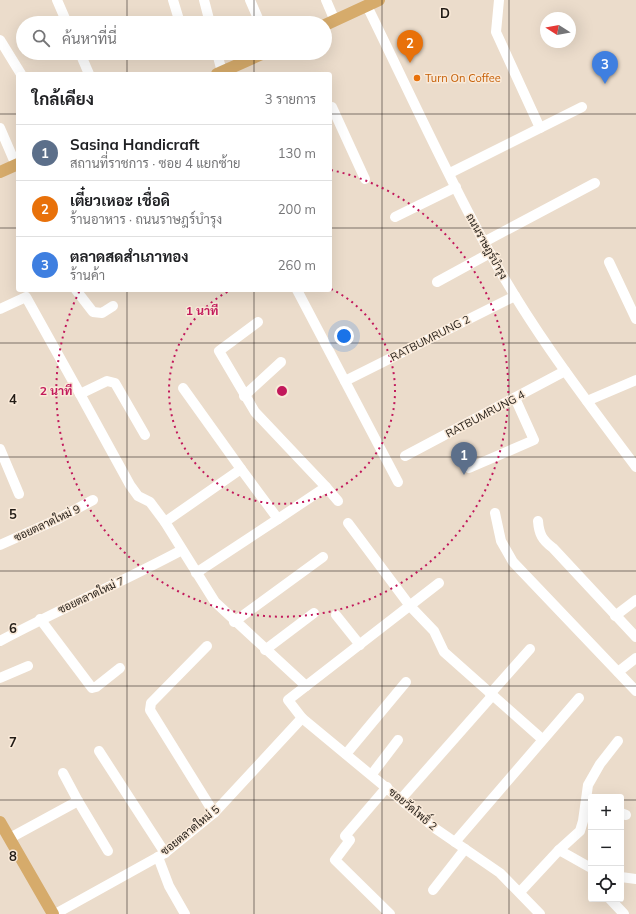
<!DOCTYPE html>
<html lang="th">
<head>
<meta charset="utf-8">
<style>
	body { margin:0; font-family:Mulish,Sarabun,sans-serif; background:#f2f2f2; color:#202124 }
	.controls { position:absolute; right:12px; bottom:12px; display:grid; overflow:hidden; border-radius:4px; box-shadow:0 4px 16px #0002 }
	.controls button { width:36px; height:36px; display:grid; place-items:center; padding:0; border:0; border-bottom:1px solid #e0e0e0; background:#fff; color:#202124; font:20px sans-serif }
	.compass { position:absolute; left:540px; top:12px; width:36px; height:36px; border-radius:50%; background:#fff; box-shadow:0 4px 16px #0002; rotate:281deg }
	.you { position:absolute; left:344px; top:336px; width:14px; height:14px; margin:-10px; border:3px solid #fff; border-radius:50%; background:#1a73e8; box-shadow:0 0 0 6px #1a73e833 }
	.badge { display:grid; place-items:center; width:26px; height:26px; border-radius:50%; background:#0f766e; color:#fff; font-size:13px; font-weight:700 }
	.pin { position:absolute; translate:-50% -33px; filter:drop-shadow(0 1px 2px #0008) }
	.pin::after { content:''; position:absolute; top:21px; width:14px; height:12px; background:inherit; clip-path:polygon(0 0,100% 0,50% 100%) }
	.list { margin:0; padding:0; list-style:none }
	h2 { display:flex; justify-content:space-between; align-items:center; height:52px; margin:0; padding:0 16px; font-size:17px }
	h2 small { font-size:13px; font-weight:400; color:#757577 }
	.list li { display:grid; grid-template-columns:26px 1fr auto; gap:12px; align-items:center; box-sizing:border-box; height:56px; padding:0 16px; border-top:1px solid #e0e0e0 }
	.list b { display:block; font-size:15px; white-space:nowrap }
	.list p { margin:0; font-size:13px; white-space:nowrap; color:#757577 }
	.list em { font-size:13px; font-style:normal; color:#757577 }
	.icon { flex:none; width:22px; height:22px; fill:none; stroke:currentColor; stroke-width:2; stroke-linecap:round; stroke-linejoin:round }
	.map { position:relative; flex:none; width:636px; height:914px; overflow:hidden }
	.search { position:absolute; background:#fff; box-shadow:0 4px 16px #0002; left:16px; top:16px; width:316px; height:44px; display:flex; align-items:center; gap:10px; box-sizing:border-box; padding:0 14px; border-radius:22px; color:#757577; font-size:15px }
	.panel { position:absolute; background:#fff; box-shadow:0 4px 16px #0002; left:16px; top:72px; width:316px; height:220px; border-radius:4px }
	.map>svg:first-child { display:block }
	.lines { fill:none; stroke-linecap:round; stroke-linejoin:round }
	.minor { stroke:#fff; stroke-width:10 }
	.major { stroke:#d6ab6b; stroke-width:12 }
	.grid { fill:none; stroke:#221c16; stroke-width:1; stroke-opacity:0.55 }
	.ring { fill:none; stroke:#c2185b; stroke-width:2; stroke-dasharray:2 4 }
	.food-dot { fill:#e8710a; stroke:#f9e9d8; stroke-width:1.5 }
	.labels { text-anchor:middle; stroke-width:3; stroke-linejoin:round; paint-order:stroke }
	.food-label { font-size:11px; fill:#c56008; stroke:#f9e9d8; text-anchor:start }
	.street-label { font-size:11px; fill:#221c16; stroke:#f9e9d8 }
	.grid-label { font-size:13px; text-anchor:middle; font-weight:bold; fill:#221c16; stroke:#f9e9d8; stroke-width:3; stroke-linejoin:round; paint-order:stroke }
	.centre { fill:#c2185b; stroke:#f9e9d8; stroke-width:2 }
	.ring-label { font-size:12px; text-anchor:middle; font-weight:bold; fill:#c2185b; stroke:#f9e9d8; stroke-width:3; stroke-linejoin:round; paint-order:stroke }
</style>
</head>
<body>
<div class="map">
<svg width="636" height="914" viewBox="0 0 636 914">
	<rect width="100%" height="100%" fill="#ebdccb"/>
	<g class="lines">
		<!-- minor -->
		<g class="minor">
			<polyline points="57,0 67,23"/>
			<polyline points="173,0 180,23"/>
			<polyline points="204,0 210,23"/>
			<polyline points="250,0 260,23"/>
			<polyline points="326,0 335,21"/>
			<polyline points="499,0 496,32 540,128"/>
			<path d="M 367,6 C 406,85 442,165 484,242 C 526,322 582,395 636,467"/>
			<polyline points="0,40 21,74"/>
			<polyline points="80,53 89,74"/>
			<polyline points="217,53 222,72"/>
			<polyline points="330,108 332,107 365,179"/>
			<polyline points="0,128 16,165"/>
			<polyline points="450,173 582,107"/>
			<polyline points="395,217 456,187"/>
			<polyline points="484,242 595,183"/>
			<polyline points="609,262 636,319"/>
			<polyline points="437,282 490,253"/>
			<polyline points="76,290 93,312 102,313 113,306"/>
			<polyline points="297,290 398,482"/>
			<polyline points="0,309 26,297 80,394 107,381 115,383 145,435"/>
			<polyline points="258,322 219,351 255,412 326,487 278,519"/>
			<polyline points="345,381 515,296"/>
			<polyline points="183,388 241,469"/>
			<polyline points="80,394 130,485 138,496 150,502 165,522"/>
			<polyline points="244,396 281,362"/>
			<polyline points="587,401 636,380"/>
			<polyline points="0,449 19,494"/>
			<polyline points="405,456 565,371"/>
			<polyline points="469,468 534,440 515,398"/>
			<polyline points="326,487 338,501"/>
			<polyline points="495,513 501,541 513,562 636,691"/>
			<path d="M 538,521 C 539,534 542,540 553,548 L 636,637"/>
			<polyline points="348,523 410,606 434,631 444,652 542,739"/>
			<polyline points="0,545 56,520 93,500"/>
			<polyline points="196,573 278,519 241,469 165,522 215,602 306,686"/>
			<polyline points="439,583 288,700 302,718 436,829 500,873 540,914"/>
			<polyline points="336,615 360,645"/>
			<polyline points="615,616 636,600"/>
			<polyline points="40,619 92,688 96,687 120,668"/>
			<polyline points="234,622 323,557"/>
			<path d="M 0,641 C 60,609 122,582 182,550"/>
			<polyline points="207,646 151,703 150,710 214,813"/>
			<polyline points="265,650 314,613"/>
			<polyline points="618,672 636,658"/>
			<polyline points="0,678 28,666"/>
			<polyline points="490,694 530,649"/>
			<polyline points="99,751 165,853"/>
			<polyline points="346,754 406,682"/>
			<polyline points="63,773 78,801 108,851"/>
			<polyline points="372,774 398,740"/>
			<polyline points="387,787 345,836 350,840 335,860 390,914"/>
			<polyline points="401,799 492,696"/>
			<polyline points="621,813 626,815"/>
			<polyline points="10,838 78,801"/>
			<polyline points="455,842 579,698"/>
			<polyline points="559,850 580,831 583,821 588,785 600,764 618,741"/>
			<polyline points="158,857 169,886 185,914"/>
			<polyline points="621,877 636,879"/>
			<polyline points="433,890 465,849"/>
			<polyline points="520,892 559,850 591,868"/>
			<polyline points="610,899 624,914"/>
			<polyline points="55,914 165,853 214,813 302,718"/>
		</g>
		<!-- major -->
		<g class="major">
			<polyline points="325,25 379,0"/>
			<polyline points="217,74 264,53"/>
			<polyline points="0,172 18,164"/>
			<polyline points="0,822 53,914"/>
		</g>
	</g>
	<!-- grid -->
	<path class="grid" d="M 127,0 L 127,23M 254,0 L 254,23M 382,0 L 382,914M 509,0 L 509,914M 127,53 L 127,74M 254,53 L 254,74M 0,114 L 18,114M 330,114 L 636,114M 0,228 L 18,228M 330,228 L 636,228M 127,290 L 127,914M 254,290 L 254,914M 0,343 L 636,343M 0,457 L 636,457M 0,571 L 636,571M 0,686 L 636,686M 0,800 L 591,800M 621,800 L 636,800"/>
	<!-- distance rings -->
	<g class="ring">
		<path d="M331 289A113 113 0 1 1 231 290"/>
		<path d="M331 170A226 226 0 1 1 80 290"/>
	</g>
	<!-- markers -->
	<circle class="food-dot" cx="417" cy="78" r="4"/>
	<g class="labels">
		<!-- food labels -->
		<g class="food-label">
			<text x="425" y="82">Turn On Coffee</text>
		</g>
		<!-- street labels -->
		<g class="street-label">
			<text transform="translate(487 246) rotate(61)" y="4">ถนนราษฎร์บำรุง</text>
			<text transform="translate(430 338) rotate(-27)" y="4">RATBUMRUNG 2</text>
			<text transform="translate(485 414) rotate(-28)" y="4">RATBUMRUNG 4</text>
			<text transform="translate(47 523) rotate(-25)" y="4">ซอยตลาดใหม่ 9</text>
			<text transform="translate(91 595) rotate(-25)" y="4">ซอยตลาดใหม่ 7</text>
			<text transform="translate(413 809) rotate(40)" y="4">ซอยวัดโพธิ์ 2</text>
			<text transform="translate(190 830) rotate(-39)" y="4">ซอยตลาดใหม่ 5</text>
		</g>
	</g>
	<g class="grid-label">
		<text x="445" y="18">D</text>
		<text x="13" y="404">4</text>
		<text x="13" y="519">5</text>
		<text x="13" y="633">6</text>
		<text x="13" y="747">7</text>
		<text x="13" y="861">8</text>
	</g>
	<circle cx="282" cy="391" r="6" class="centre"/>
	<g class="ring-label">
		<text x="202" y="315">1 นาที</text>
		<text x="56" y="395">2 นาที</text>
	</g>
</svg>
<div class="controls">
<button>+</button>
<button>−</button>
<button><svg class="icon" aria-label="locate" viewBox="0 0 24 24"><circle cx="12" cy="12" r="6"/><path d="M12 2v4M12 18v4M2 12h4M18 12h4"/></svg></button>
</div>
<svg class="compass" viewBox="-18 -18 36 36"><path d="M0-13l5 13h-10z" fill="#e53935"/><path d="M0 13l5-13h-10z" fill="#757577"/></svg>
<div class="you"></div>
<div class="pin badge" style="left:464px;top:475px;background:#5c6f8a">1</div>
<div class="pin badge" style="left:410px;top:63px;background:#e8710a">2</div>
<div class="pin badge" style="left:605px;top:84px;background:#3f7fe0">3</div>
<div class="search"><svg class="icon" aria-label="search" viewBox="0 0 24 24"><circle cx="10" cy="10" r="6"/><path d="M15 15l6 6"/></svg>ค้นหาที่นี่</div>
<section class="panel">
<h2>ใกล้เคียง<small>3 รายการ</small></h2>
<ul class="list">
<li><span class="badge" style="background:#5c6f8a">1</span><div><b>Sasina Handicraft</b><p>สถานที่ราชการ · ซอย 4 แยกซ้าย</p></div><em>130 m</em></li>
<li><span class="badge" style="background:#e8710a">2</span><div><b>เตี๋ยวเหอะ เชื่อดิ</b><p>ร้านอาหาร · ถนนราษฎร์บำรุง</p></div><em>200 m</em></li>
<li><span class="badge" style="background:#3f7fe0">3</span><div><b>ตลาดสดสำเภาทอง</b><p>ร้านค้า</p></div><em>260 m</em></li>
</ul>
</section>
</div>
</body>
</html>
